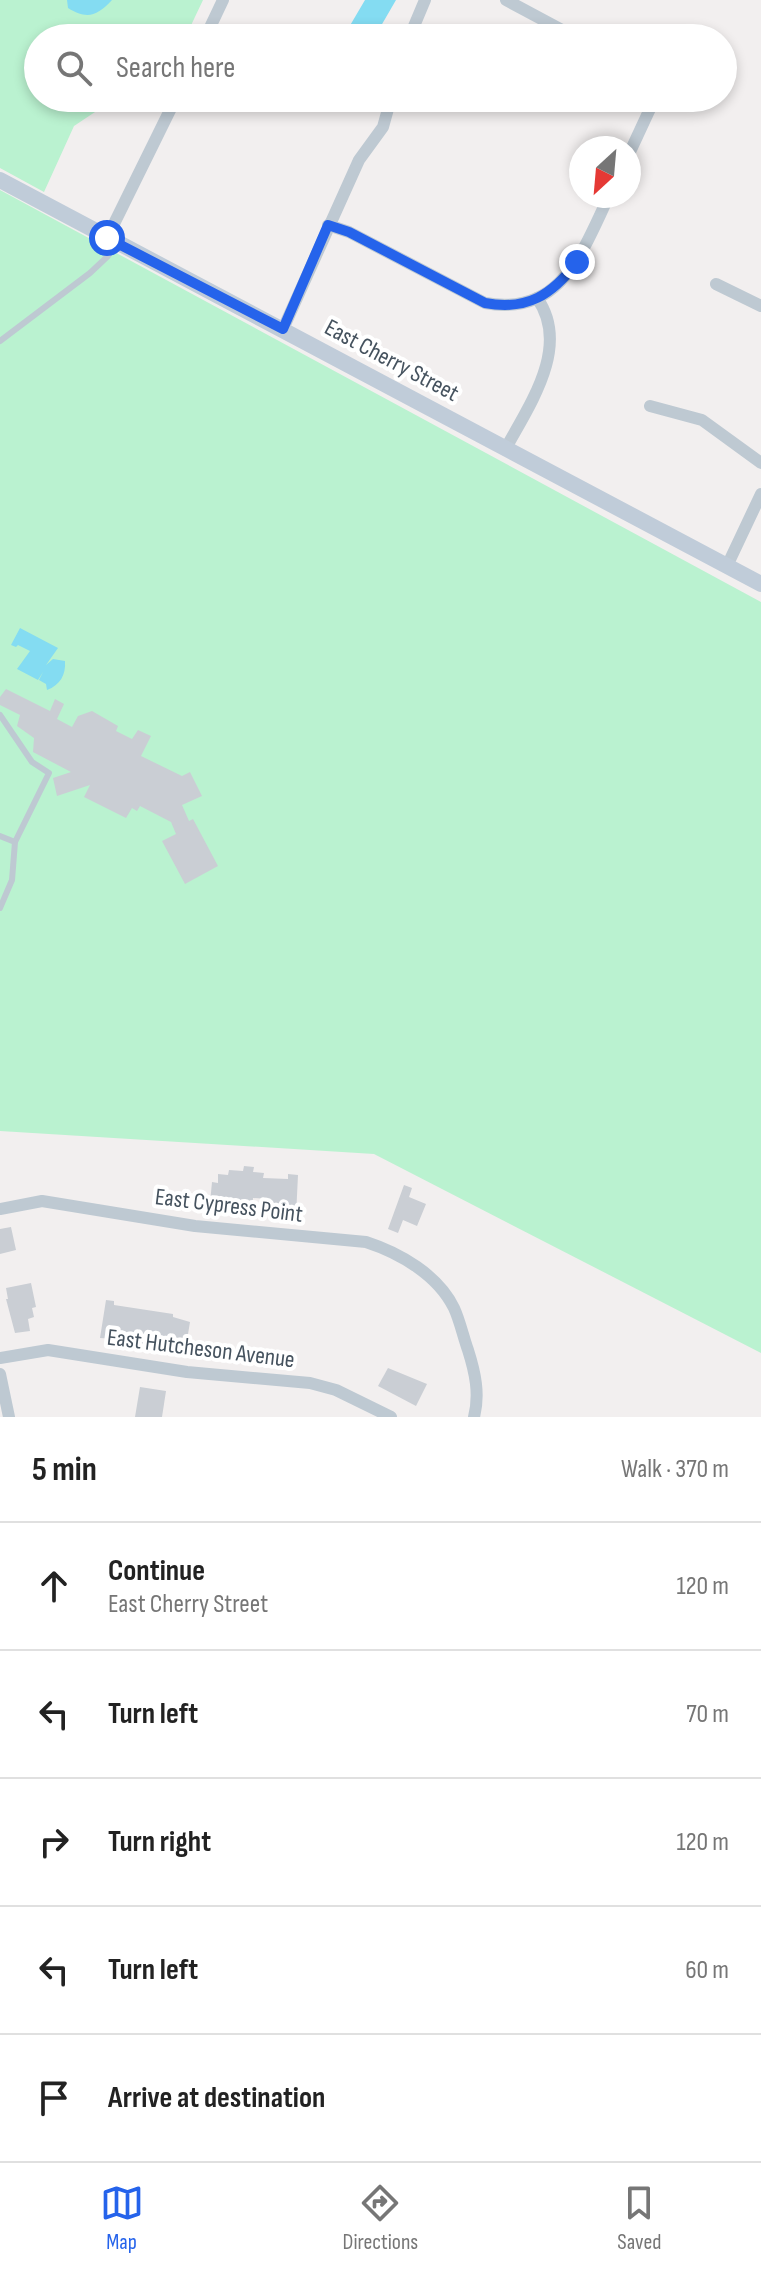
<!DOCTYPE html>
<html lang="en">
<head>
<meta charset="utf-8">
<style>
	body { margin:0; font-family:"Sofia Sans Condensed",sans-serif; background:#f2f2f2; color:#222 }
	.compass { position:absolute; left:569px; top:136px; width:72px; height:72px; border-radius:50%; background:#fff; box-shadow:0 4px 12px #0003; rotate:206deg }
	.stop { position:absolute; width:24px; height:24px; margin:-18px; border:6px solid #2563eb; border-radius:50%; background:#fff }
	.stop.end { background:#2563eb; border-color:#fff; box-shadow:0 2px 8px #0008 }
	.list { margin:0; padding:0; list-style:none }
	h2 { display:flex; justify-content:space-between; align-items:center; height:104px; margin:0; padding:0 32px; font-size:34px }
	h2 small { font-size:26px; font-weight:400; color:#767676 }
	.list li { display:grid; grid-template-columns:52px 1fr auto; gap:24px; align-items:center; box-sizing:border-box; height:128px; padding:0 32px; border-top:2px solid #e0e0e0 }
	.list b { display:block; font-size:30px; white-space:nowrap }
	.list p { margin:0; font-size:26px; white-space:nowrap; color:#767676 }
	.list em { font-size:26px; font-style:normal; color:#767676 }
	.icon { flex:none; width:44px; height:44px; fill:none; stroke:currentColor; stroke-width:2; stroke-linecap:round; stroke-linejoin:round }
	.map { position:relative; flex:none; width:761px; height:1417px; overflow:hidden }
	.search { position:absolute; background:#fff; box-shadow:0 4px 12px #0003; left:24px; right:24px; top:24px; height:88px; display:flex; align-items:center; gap:20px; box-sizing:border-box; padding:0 28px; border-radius:44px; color:#767676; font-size:30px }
	.sheet { height:744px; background:#fff }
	nav { display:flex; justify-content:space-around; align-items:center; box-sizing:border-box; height:112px; border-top:2px solid #e0e0e0; background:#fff; font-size:22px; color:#767676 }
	nav a { display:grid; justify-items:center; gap:4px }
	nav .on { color:#2563eb }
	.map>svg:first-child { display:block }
	.green { fill:#baf2d0 }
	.water { fill:#84dcf2 }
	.building { fill:#caced4 }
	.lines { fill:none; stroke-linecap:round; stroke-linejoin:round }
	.lane { stroke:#bec9d2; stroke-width:6 }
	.street { stroke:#bec9d2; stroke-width:12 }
	.secondary { stroke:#c0ccd9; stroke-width:16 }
	.route { stroke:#2563eb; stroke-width:10 }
	.labels { text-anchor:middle; stroke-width:8; stroke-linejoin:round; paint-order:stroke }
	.street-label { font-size:24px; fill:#45525e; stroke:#fff }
</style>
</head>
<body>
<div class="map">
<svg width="761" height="1417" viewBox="0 0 761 1417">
	<rect width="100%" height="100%" fill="#f2efef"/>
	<!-- green -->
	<g class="green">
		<polygon points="0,0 203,0 185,38 38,38 38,98 116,98 74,126 44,192 0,168"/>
		<polygon points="0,190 761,602 761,1353 374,1154 0,1131"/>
	</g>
	<!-- water -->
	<g class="water">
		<path d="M 67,0 L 112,0 C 97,16 87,20 68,8 Z"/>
		<polygon points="365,0 396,0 374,38 337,38 345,34"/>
		<path d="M 20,628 L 58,648 L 46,665 L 53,659 L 65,661 C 66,675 60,685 47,690 L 46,684 L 39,680 L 43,672 L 38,680 L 17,669 L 30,651 L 18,645 L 16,647 L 11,645 Z"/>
	</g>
	<!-- building -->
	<g class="building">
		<polygon points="6,689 50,711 55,699 64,704 57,719 72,727 78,716 92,711 118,726 116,731 132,739 138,730 151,736 141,756 182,776 190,772 202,796 182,805 189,821 193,819 218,866 185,884 162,841 176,834 171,822 140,806 137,811 132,808 126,818 84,797 90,785 57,796 53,778 71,772 33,752 34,738 17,726 20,715 0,705 0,697"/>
		<polygon points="244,1166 254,1167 253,1172 264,1173 263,1178 288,1179 288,1174 298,1175 296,1216 278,1215 279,1210 270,1207 270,1199 253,1198 252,1214 219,1211 219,1205 210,1203 212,1182 218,1183 218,1174 228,1175 229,1170 243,1171"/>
		<polygon points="404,1185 412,1188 409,1197 426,1204 417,1226 403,1220 398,1233 388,1229"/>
		<polygon points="11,1227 16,1250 0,1254 0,1229"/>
		<polygon points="31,1283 36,1307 32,1308 34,1317 28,1319 30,1331 15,1333 6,1299 8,1299 6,1288"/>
		<polygon points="106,1300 114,1301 114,1305 173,1314 173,1317 190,1322 185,1352 130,1342 130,1340 100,1338"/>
		<polygon points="388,1368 427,1384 416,1406 378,1386"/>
		<polygon points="140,1387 166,1391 162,1417 135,1417"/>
	</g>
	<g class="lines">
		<!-- lane -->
		<g class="lane">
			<polyline points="0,341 90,273 108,256 116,243"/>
			<polyline points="0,715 32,762 49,773 15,842 0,836"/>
			<polyline points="0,908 12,880 15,842"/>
		</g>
		<!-- street -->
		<g class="street">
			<polyline points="506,0 577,38"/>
			<polyline points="205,38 223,0"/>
			<polyline points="409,38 425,0"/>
			<polyline points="629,154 655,98"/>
			<path d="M 328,225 L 349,232 L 485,303 C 561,317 582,252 609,196"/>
			<polyline points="107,238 176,98"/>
			<polyline points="716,284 761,306"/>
			<polyline points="283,329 359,160 383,127 391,98"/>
			<polyline points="650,406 702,420 761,463"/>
			<path d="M 506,448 C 530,404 571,346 537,298"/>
			<polyline points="727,566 761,494"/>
			<path d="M 0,1209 L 42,1201 L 195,1226 L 366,1242 C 400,1253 438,1275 454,1308 C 460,1321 463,1336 468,1350 C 475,1372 480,1394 474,1417"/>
			<polyline points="0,1358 48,1350 187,1372 310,1383 336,1390 391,1417"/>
			<polyline points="0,1374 9,1417"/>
		</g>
		<!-- secondary -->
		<polyline class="secondary" points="0,180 761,584"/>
	</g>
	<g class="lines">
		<!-- route -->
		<path class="route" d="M 107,238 L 283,329 L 328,225 L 349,232 L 485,303 C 527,311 552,295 577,262"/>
	</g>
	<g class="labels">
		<!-- street labels -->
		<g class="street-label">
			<text transform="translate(392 360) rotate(28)" y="8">East Cherry Street</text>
			<text transform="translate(229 1205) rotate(7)" y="8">East Cypress Point</text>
			<text transform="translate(201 1348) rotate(7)" y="8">East Hutcheson Avenue</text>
		</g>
	</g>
</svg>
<svg class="compass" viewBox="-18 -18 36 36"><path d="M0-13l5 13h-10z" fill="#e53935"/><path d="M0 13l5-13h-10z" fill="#767676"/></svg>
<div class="stop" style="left:107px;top:238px"></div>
<div class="stop end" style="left:577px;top:262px"></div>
<div class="search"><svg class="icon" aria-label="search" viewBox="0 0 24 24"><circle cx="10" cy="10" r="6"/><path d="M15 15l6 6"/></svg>Search here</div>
</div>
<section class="sheet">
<h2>5 min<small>Walk · 370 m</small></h2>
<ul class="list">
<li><svg class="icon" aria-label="ahead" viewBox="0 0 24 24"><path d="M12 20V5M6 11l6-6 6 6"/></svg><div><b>Continue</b><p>East Cherry Street</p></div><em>120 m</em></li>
<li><svg class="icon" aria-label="left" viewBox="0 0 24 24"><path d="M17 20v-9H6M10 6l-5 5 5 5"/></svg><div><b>Turn left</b></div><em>70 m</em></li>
<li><svg class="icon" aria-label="right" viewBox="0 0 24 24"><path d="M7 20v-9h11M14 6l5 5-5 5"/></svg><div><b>Turn right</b></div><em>120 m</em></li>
<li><svg class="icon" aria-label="left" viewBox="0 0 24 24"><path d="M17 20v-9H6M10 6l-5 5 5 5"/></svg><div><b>Turn left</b></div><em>60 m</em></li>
<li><svg class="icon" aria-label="arrive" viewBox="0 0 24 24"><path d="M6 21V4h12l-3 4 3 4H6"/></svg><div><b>Arrive at destination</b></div></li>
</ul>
</section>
<nav>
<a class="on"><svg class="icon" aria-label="map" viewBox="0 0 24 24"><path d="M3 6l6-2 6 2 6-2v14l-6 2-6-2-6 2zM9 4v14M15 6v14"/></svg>Map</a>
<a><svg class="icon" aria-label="directions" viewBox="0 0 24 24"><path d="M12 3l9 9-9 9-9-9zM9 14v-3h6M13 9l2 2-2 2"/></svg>Directions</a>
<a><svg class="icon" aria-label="saved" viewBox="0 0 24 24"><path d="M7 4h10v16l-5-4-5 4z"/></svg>Saved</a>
</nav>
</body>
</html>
